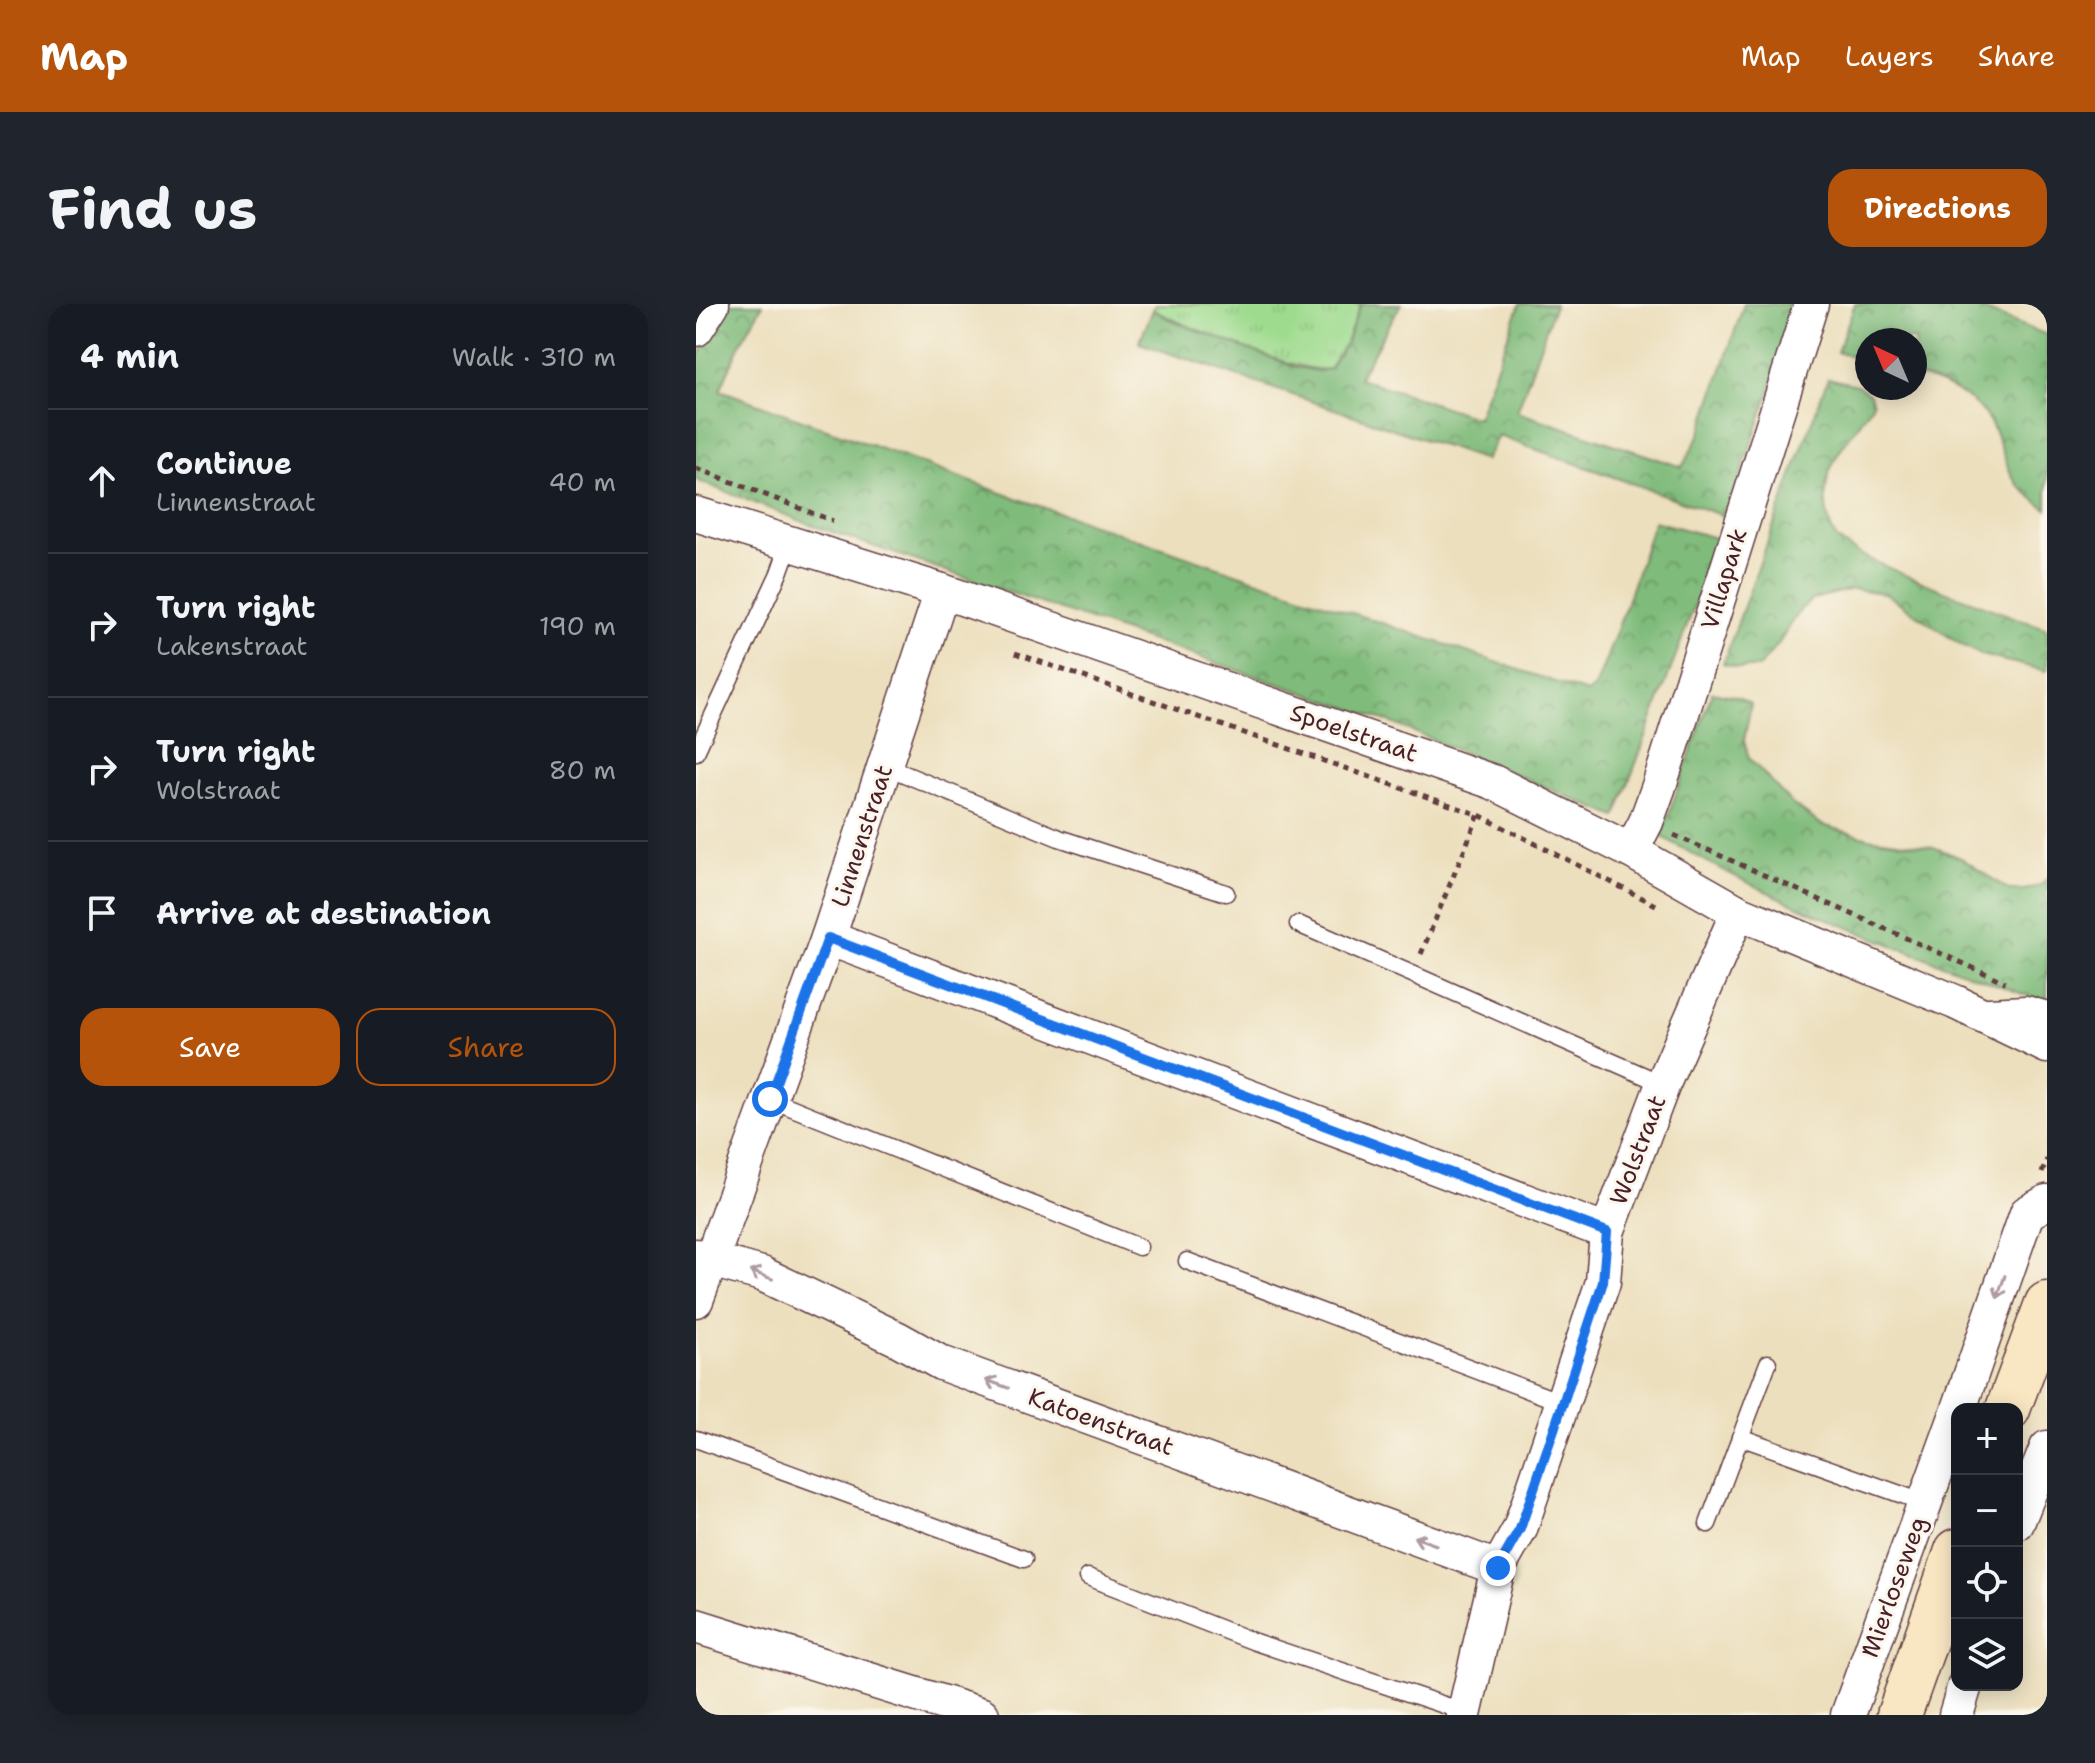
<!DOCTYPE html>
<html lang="en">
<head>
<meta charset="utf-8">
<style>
	body { margin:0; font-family:"Shantell Sans",sans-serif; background:#20242c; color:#f1f3f6 }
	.controls { position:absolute; right:24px; bottom:24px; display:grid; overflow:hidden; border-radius:16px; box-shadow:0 4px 20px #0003 }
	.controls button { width:72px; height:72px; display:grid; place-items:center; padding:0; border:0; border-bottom:2px solid #363941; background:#171b24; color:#f1f3f6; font:40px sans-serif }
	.compass { position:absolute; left:1159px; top:24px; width:72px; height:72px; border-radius:50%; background:#171b24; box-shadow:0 4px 20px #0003; rotate:316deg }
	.stop { position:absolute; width:24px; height:24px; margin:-18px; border:6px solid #1a73e8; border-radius:50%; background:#fff }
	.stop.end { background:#1a73e8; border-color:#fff; box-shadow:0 2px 8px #0008 }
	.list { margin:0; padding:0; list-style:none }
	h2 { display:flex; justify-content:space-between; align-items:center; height:104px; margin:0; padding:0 32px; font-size:34px }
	h2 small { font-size:26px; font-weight:400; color:#9ea1a6 }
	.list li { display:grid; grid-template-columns:52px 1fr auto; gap:24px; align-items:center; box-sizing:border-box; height:144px; padding:0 32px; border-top:2px solid #363941 }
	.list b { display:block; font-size:30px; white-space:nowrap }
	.list p { margin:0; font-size:26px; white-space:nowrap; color:#9ea1a6 }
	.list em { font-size:26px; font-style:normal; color:#9ea1a6 }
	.actions { display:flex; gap:16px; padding:24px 32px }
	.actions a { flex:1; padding:18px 0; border:2px solid #b45309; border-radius:24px; text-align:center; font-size:28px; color:#b45309 }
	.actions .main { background:#b45309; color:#fff }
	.icon { flex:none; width:44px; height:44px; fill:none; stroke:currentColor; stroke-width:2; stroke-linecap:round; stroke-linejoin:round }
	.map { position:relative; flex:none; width:1351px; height:1411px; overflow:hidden; border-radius:24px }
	header { display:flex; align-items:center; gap:48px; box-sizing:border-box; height:112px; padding:0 40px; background:#b45309; color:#fff }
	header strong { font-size:38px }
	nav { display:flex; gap:44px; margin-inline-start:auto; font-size:28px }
	.intro { display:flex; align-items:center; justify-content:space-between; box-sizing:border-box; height:192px; padding:0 48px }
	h1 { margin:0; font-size:56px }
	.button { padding:20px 36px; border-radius:24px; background:#b45309; color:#fff; font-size:28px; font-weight:700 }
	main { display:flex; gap:48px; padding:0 48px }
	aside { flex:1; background:#171b24; border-radius:24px; box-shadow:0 4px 20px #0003 }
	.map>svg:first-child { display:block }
	.grass { fill:url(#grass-tufts); stroke:#747d5d; stroke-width:2 }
	.forest { fill:url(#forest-crowns); stroke:#646d52; stroke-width:2 }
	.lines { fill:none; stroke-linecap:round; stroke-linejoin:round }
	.lane-casing { stroke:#623c41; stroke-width:19 }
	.street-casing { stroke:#623c41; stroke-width:37 }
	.secondary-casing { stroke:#623c41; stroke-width:47 }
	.path { stroke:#623c41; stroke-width:5; stroke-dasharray:6 6; stroke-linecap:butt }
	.lane { stroke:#fff; stroke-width:16 }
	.street { stroke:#fff; stroke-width:34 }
	.secondary { stroke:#f9e7c3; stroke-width:44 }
	.oneway { stroke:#ae9aa0 }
	.route { stroke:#1a73e8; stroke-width:10 }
	.labels { text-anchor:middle; stroke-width:6; stroke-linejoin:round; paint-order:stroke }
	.street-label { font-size:24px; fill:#4a1f2b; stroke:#fbf7ec }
</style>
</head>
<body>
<header>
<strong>Map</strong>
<nav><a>Map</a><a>Layers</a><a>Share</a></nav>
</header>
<div class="intro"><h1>Find us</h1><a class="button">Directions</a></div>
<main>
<aside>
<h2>4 min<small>Walk · 310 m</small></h2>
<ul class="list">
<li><svg class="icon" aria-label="ahead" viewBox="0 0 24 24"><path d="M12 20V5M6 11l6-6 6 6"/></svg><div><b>Continue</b><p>Linnenstraat</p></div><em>40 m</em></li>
<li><svg class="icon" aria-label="right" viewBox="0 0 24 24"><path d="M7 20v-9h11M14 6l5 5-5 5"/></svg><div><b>Turn right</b><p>Lakenstraat</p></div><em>190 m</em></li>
<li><svg class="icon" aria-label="right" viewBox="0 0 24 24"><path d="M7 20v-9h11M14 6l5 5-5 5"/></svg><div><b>Turn right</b><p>Wolstraat</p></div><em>80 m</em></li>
<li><svg class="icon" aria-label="arrive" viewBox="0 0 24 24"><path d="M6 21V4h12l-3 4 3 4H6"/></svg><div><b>Arrive at destination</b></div></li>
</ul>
<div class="actions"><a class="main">Save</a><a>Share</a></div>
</aside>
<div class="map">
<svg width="1351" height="1411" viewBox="0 0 1351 1411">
	<defs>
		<pattern id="grass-tufts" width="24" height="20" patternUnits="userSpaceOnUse" patternTransform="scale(2)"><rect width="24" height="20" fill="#9fdb8f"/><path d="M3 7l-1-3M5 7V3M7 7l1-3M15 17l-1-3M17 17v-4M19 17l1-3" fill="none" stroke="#8abc7c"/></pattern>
		<pattern id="forest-crowns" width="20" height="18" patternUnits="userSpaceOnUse" patternTransform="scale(2)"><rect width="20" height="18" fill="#7fbb7a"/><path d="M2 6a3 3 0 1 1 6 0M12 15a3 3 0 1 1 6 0" fill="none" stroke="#6a9764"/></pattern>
	</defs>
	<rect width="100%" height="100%" fill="#fbf7ec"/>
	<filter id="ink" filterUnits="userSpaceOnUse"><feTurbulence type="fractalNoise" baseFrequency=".0125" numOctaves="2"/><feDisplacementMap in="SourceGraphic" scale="16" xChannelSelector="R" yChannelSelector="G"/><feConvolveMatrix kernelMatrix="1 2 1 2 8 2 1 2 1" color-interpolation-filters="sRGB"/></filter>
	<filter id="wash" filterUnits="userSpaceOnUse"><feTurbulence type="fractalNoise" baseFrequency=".006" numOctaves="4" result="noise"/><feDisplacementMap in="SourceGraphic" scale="32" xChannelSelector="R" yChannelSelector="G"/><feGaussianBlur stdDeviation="1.8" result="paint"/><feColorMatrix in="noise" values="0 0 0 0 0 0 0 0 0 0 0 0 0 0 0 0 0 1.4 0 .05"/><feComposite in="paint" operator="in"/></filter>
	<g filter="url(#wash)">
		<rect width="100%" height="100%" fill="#ecdfbd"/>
		<!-- grass -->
		<path class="grass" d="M 460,0 L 665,0 L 650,39 L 633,65 C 608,71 484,20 457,6 Z"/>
		<!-- forest -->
		<g class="forest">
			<polygon points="35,0 67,0 43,42 24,86 314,192 891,389 899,384 927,310 958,217 1023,235 920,513 694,418 121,223 0,176 0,56"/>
			<polygon points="665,0 705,0 663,74 781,114 824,0 859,0 821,108 986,163 1004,130 1048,0 1104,0 1030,213 802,132 789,156 443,39 457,6 479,18 600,63 623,67 633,65 650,39"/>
			<path d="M 1159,0 L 1272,0 L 1351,31 L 1351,205 C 1340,197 1326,187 1318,175 C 1304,152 1304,123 1281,102 C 1265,86 1240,77 1219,71 L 1219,36 L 1171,36 L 1171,57 L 1141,48 Z"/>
			<path d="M 1132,74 L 1161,81 L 1174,90 L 1177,99 C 1163,125 1136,148 1131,178 C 1128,194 1130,218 1139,232 C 1154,256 1316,312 1351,325 L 1351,367 L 1285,351 L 1262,339 L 1189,289 L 1156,285 L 1117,295 L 1105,305 L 1083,339 L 1062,364 L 1043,364 L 1027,359 Z"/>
			<path d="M 1016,388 L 1042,393 L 1055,400 L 1048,437 L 1053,454 L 1096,500 L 1126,521 L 1173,534 L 1237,543 L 1265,554 L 1313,586 L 1328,586 L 1343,582 L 1351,575 L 1351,699 C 1219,650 1086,604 965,532 Z"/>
		</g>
	</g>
	<g filter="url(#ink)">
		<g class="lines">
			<!-- lane casing -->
			<g class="lane-casing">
				<g id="lane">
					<polyline points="0,448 83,269 93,241"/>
					<polyline points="189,462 363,534 530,589"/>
					<polyline points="602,620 967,780"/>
					<polyline points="74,795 443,943"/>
					<polyline points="491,957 867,1099"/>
					<polyline points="1044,1133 1229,1199"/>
					<polyline points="0,1135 328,1255"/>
					<polyline points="1012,1220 1072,1059"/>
					<polyline points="392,1273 559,1338 769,1408"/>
				</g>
			</g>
			<!-- street casing -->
			<g class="street-casing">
				<g id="street">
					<polyline points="0,25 16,0"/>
					<polyline points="0,210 246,287 797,478 935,547 1042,608 1259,698 1351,742"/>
					<polyline points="246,287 132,634 15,956 66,970 202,1035 245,1059 802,1264"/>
					<polyline points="935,547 950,518 963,482 1115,0"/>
					<polyline points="132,634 911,928"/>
					<polyline points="1293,711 1330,709 1351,715"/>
					<polyline points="0,952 15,956 0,996"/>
					<polyline points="1263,1105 1331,909 1351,898"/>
					<polyline points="1321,1219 1351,1144"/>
					<polyline points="0,1322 286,1411"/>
					<polyline points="768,1411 802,1264 824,1225 907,978 911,928 967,780 1042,608"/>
					<polyline points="1152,1411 1261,1110"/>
					<polyline points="1260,1411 1269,1381"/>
				</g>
			</g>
			<!-- secondary casing -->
			<g class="secondary-casing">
				<g id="secondary">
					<polyline points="1312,1105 1351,1000"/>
					<polyline points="1203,1411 1261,1247"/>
				</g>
			</g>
			<!-- path -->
			<g class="path">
				<polyline points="0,164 137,217"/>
				<polyline points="319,349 783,511 960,601"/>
				<polyline points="978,531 1309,678"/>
				<polyline points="725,650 784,508"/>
				<polyline points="1346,869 1351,855"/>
			</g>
			<!-- lane -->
			<use href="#lane" class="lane"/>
			<!-- street -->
			<use href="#street" class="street"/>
			<!-- secondary -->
			<use href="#secondary" class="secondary"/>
		</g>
		<!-- one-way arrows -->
		<defs><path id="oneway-shaft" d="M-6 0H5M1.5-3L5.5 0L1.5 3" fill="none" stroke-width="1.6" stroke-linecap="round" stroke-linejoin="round" transform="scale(2)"/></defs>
		<g class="oneway">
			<use href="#oneway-shaft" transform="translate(65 971) rotate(-160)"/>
			<use href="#oneway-shaft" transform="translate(1305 983) rotate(109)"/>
			<use href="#oneway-shaft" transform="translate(301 1080) rotate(-160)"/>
			<use href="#oneway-shaft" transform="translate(729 1237) rotate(-160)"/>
		</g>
	</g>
	<g class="lines" filter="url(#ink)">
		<!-- route -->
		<polyline class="route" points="74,795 132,634 911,928 907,978 867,1099 824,1225 802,1264"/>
	</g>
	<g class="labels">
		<!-- street labels -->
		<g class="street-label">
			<text transform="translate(1028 275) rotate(-73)" y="8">Villapark</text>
			<text transform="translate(658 429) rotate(19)" y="8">Spoelstraat</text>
			<text transform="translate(166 532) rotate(-72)" y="8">Linnenstraat</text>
			<text transform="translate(942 846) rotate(-69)" y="8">Wolstraat</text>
			<text transform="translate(405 1118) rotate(20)" y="8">Katoenstraat</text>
			<text transform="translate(1198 1283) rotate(-70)" y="8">Mierloseweg</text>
		</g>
	</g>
</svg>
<div class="controls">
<button>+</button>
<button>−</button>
<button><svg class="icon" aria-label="locate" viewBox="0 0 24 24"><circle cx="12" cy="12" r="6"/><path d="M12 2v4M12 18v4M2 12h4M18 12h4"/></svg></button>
<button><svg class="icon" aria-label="layers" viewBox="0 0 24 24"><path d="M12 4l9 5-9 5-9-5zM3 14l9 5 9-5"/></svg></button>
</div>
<svg class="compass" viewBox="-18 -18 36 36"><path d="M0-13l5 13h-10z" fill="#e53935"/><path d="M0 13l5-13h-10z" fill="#9ea1a6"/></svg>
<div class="stop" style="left:74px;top:795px"></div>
<div class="stop end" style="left:802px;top:1264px"></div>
</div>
</main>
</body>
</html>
